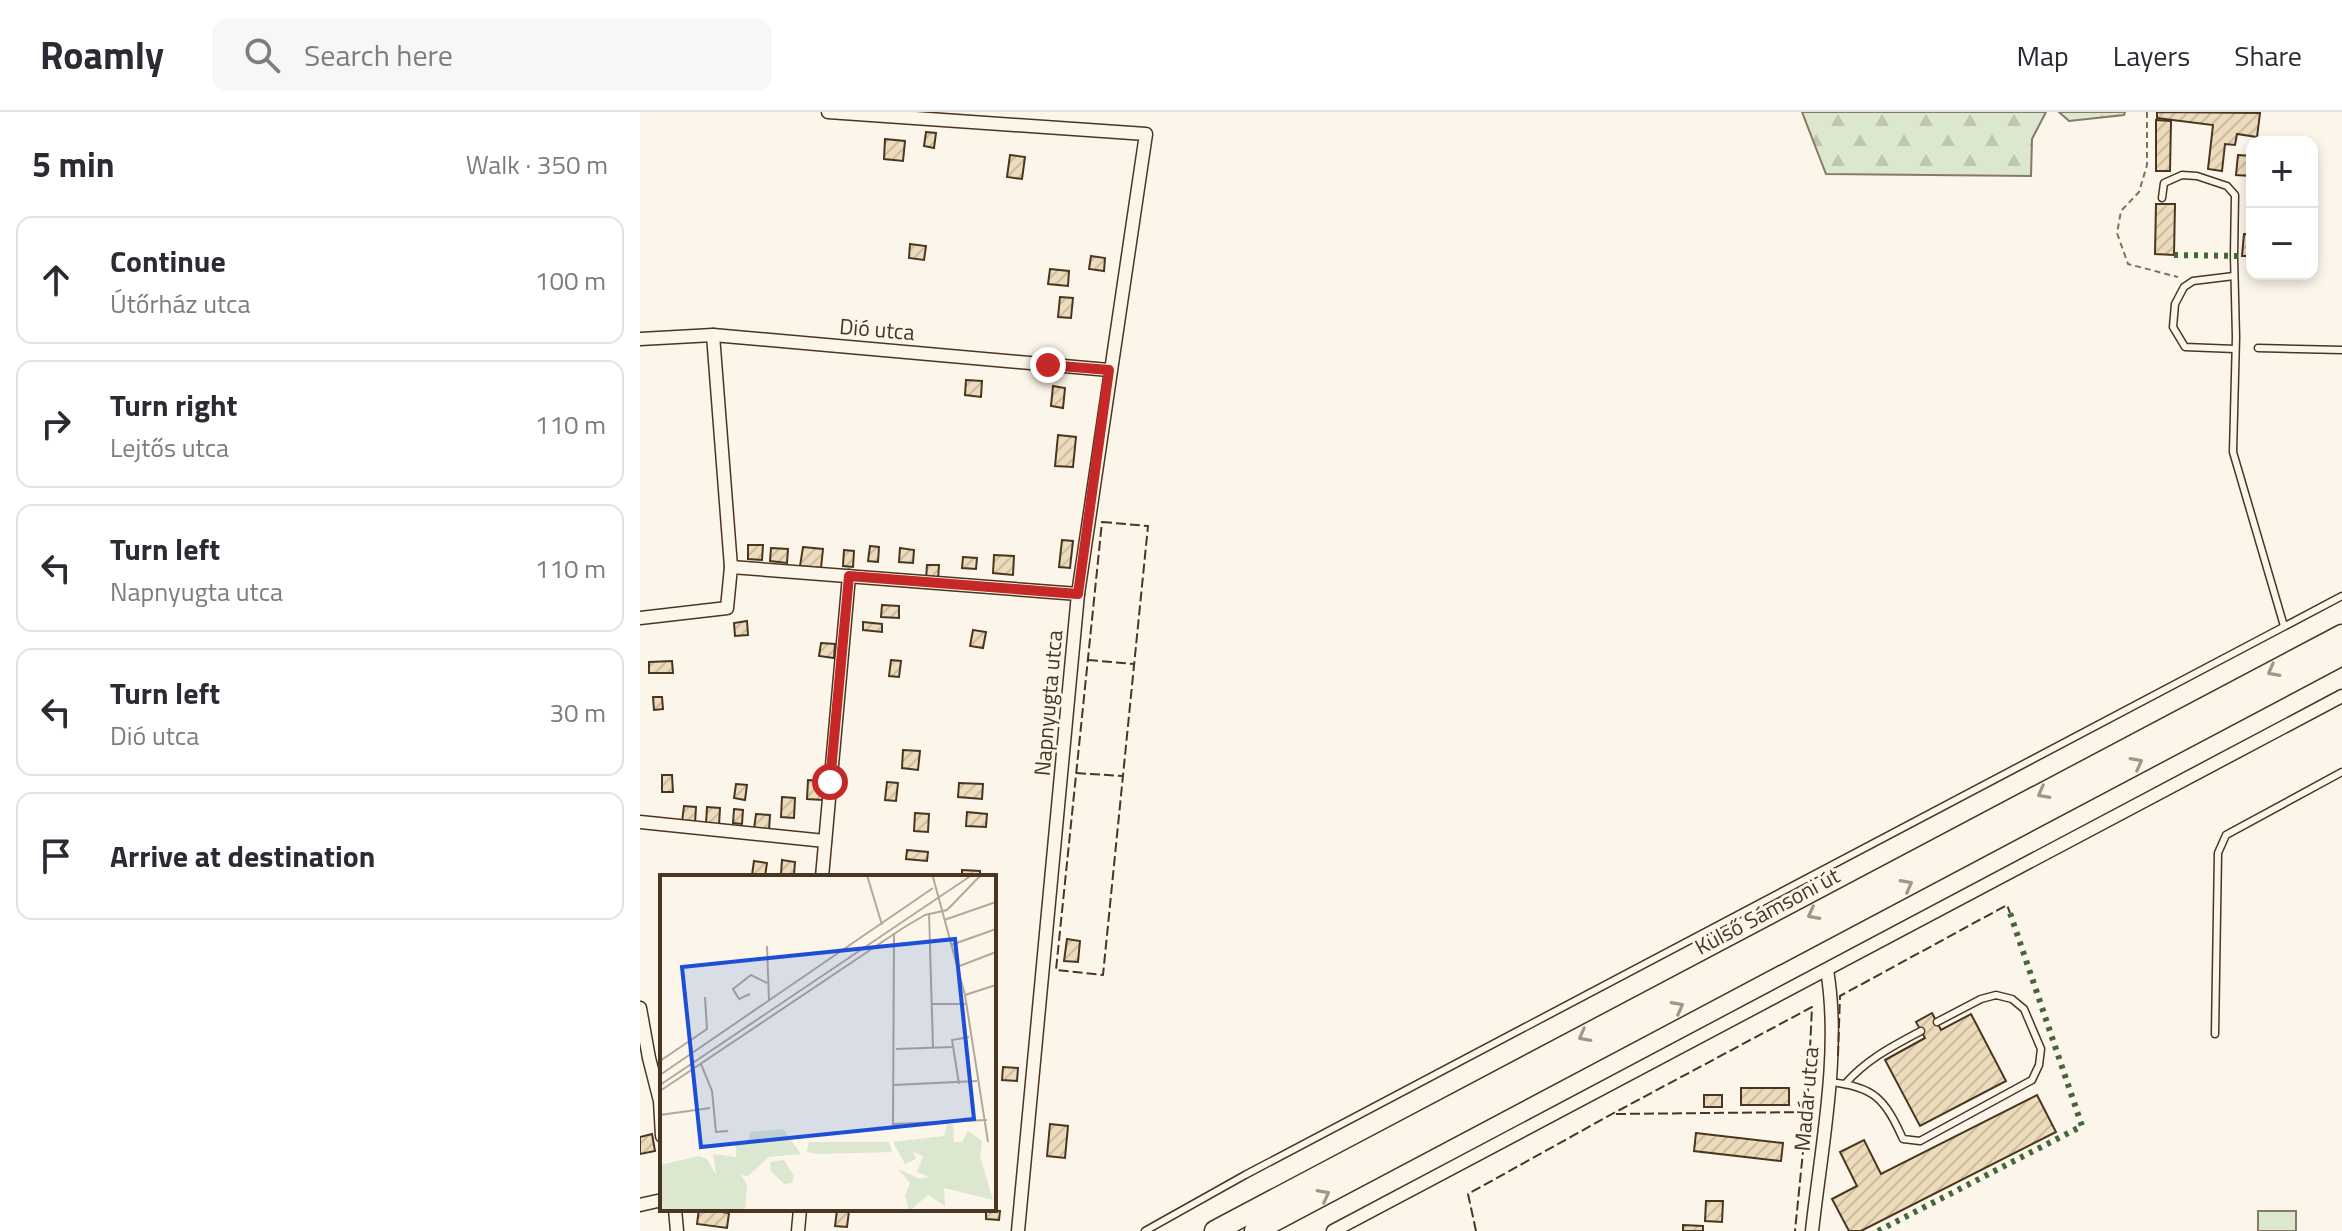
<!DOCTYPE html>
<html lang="en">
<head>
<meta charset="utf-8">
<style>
	body { margin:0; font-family:"Titillium Web",sans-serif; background:#f7f7f7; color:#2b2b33 }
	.controls { position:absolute; right:24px; top:24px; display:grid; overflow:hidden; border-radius:16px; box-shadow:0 4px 12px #0003 }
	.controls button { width:72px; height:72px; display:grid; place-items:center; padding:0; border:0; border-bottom:2px solid #e1e1e2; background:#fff; color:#2b2b33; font:40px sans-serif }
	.stop { position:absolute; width:24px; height:24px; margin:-18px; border:6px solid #c62828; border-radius:50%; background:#fff }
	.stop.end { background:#c62828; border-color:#fff; box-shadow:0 2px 8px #0008 }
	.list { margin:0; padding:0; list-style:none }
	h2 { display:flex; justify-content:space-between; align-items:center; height:104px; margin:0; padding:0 32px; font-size:34px }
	h2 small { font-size:26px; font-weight:400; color:#7c7c81 }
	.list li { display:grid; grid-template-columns:52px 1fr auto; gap:24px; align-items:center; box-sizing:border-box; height:128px; margin:0 16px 16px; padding:0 16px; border:2px solid #e1e1e2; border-radius:16px }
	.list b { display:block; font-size:30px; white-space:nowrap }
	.list p { margin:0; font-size:26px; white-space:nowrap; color:#7c7c81 }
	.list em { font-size:26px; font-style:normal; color:#7c7c81 }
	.icon { flex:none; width:44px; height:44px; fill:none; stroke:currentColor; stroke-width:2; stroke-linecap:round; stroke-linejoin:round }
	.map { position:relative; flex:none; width:1702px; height:1119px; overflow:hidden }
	header { display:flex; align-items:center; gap:48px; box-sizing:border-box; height:112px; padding:0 40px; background:#fff; border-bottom:2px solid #e1e1e2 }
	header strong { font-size:38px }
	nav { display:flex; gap:44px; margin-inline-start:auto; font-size:28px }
	.search { width:560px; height:72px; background:#f7f7f7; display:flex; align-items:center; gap:20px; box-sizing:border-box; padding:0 28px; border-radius:16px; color:#7c7c81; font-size:30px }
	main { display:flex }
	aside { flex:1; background:#fff }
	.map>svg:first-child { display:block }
	.green { fill:#dce7d0; stroke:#887966; stroke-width:2 }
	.forest { fill:url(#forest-firs); stroke:#887966; stroke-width:2 }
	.building { fill:url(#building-hatch); stroke:#4a3520; stroke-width:2 }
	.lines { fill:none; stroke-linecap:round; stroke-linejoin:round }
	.service-casing { stroke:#4a3520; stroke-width:9 }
	.minor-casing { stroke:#4a3520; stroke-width:15 }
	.primary-casing { stroke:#4a3520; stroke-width:23 }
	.path { stroke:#7f6f5c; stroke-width:2; stroke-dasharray:6 4; stroke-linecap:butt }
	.service { stroke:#fbf6e9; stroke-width:6 }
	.minor { stroke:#fbf6e9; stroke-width:12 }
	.primary { stroke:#fbf6e9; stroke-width:20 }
	.hedge { stroke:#436837; stroke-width:6; stroke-dasharray:4 6; stroke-linecap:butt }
	.fence { stroke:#4a3520; stroke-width:2; stroke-dasharray:10 4; stroke-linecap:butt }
	.oneway { stroke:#a29684 }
	.route { stroke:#c62828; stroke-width:10 }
	.labels { text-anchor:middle; stroke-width:6; stroke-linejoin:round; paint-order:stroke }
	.street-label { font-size:22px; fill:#4a3520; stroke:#fbf6e9 }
	.inset-road { fill:none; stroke:#b4a999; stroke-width:2 }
	.view { fill:#1d4ed8; fill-opacity:0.15; stroke:#1d4ed8; stroke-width:4 }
	.inset-edge { fill:none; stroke:#4a3520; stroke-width:4 }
</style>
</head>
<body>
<header>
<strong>Roamly</strong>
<div class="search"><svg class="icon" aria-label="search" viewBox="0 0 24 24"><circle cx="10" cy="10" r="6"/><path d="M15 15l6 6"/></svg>Search here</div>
<nav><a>Map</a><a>Layers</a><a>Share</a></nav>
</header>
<main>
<aside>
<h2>5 min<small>Walk · 350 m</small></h2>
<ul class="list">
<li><svg class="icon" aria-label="ahead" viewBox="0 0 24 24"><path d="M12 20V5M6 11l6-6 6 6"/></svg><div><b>Continue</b><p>Útőrház utca</p></div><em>100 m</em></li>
<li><svg class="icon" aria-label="right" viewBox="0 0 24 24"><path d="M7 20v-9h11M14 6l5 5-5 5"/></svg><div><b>Turn right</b><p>Lejtős utca</p></div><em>110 m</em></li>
<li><svg class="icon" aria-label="left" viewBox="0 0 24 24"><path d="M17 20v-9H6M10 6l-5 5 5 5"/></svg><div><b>Turn left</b><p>Napnyugta utca</p></div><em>110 m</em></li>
<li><svg class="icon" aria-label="left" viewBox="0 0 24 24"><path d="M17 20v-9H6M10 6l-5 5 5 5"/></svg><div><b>Turn left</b><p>Dió utca</p></div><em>30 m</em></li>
<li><svg class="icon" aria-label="arrive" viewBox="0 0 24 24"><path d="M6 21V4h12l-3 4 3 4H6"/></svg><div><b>Arrive at destination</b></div></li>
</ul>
</aside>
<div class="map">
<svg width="1702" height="1119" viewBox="0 0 1702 1119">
	<defs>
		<pattern id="forest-firs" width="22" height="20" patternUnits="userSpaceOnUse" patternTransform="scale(2)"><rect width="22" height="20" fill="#dce7d0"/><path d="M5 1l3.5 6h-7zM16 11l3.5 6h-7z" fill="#bec7b2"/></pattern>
		<pattern id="building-hatch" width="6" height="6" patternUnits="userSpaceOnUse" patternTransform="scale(2)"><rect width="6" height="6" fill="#ecdcbc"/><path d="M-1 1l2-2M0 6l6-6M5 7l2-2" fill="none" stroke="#ccbda1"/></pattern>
	</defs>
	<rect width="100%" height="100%" fill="#fbf6e9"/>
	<!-- green -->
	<rect class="green" x="1618" y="1099" width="38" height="20"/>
	<!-- forest -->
	<g class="forest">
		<polygon points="1162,0 1406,0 1392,27 1391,64 1186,62"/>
		<polygon points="1419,0 1485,0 1484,3 1429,9"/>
	</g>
	<!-- building -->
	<g class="building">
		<polygon points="1517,0 1620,1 1617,25 1597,22 1595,33 1585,32 1582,59 1568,57 1573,13 1517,6"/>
		<polygon points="1516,8 1531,9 1530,59 1516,59"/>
		<polygon points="286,20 296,21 294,36 284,34"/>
		<polygon points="245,27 265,29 263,49 244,47"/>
		<polygon points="370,43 385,45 382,67 367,65"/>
		<polygon points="1598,43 1612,44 1611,64 1596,63"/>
		<polygon points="1516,92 1535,92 1534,143 1515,142"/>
		<polygon points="1604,122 1612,123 1612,144 1602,144"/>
		<polygon points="270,132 286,134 284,148 269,146"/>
		<polygon points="451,144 465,146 464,159 449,157"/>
		<polygon points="410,157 429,159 428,174 408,172"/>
		<polygon points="420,185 433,186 431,206 418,205"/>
		<polygon points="326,268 342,269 341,285 325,283"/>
		<polygon points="413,274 425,276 423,296 411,294"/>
		<polygon points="418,323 436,325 433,355 415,354"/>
		<polygon points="422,428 433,429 430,456 419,455"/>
		<polygon points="108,433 123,433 122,448 108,447"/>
		<polygon points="230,434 239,435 238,450 228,449"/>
		<polygon points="163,435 183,437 181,456 160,454"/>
		<polygon points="131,436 148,437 147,451 130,449"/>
		<polygon points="260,436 274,438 273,451 259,450"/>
		<polygon points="204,438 214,439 213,455 203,454"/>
		<polygon points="354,443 374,444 373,463 353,461"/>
		<polygon points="323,445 337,446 336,457 322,456"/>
		<polygon points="287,453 299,453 298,468 286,467"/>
		<polygon points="242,493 259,494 259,506 241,505"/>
		<polygon points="107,509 108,523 95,524 94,511"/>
		<polygon points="223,510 242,512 242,520 223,518"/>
		<polygon points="333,518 346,520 343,536 330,534"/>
		<polygon points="181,531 195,532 194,546 179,544"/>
		<polygon points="251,548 261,549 259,565 249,564"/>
		<polygon points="32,549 33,561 9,561 9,550"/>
		<polygon points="13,585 22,585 23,597 14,598"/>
		<polygon points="263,638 280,639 278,658 262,656"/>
		<polygon points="22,663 32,663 33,680 22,680"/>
		<polygon points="168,668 185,669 183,688 167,687"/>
		<polygon points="247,670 258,671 256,689 245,688"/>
		<polygon points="319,671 343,672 342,687 318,685"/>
		<polygon points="96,672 107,673 105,688 94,686"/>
		<polygon points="142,685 155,686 154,706 141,705"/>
		<polygon points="44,694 56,695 55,711 42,710"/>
		<polygon points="67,695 80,696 79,713 66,712"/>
		<polygon points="94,697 103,698 102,712 93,711"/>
		<polygon points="327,700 347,702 346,715 326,714"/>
		<polygon points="275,701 289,702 288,720 274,719"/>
		<polygon points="116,702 130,703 129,718 114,717"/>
		<polygon points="267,738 288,740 287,749 266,747"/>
		<polygon points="142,748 155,750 154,763 141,762"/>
		<polygon points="114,749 127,751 125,764 112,763"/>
		<polygon points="322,758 340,759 340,765 322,765"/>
		<polygon points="427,827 440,829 438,850 424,849"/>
		<polygon points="1292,901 1301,918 1331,902 1366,969 1280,1014 1245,948 1285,926 1276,910"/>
		<polygon points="363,955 378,956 377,969 362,968"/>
		<rect x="1101" y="976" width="48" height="17"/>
		<rect x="1064" y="983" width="18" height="12"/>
		<polygon points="1397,983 1416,1020 1221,1119 1209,1119 1192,1087 1217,1074 1200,1040 1224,1028 1241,1062"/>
		<polygon points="410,1012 428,1014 425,1046 407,1044"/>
		<polygon points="1056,1021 1143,1031 1141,1049 1054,1039"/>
		<polygon points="12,1022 15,1039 0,1042 0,1025"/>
		<polygon points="1066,1089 1083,1089 1082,1110 1065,1109"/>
		<polygon points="59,1097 89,1101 87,1116 57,1112"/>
		<polygon points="197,1098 209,1099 207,1115 195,1114"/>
		<polygon points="346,1098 360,1099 359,1108 346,1107"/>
		<polygon points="1043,1113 1063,1114 1063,1119 1043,1119"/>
	</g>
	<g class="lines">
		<!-- service casing -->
		<g class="service-casing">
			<g id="service">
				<polyline points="1522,86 1524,71 1542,63 1557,64 1587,74 1595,83 1594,144 1596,225 1593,340 1644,514"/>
				<polyline points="1594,164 1553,169 1544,175 1535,192 1533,215 1545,235 1595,237"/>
				<polyline points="1618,236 1702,238"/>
				<polyline points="1575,922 1578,741 1586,723 1702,660"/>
				<path d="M 1189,970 C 1234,974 1245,987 1263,1027 L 1280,1029 L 1392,968 L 1399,953 L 1401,937 L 1384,897 L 1372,887 L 1356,883 L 1341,887 L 1297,910"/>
				<path d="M 1205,972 C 1227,947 1253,934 1281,919"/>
				<polyline points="505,1119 605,1063 1702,484"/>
			</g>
		</g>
		<!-- minor casing -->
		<g class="minor-casing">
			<g id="minor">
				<polyline points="188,0 506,22 438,482 378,1119"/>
				<polyline points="0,227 73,223 469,258"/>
				<polyline points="91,455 438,482"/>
				<polyline points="0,506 87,496 91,455 73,223"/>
				<polyline points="0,710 185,729"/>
				<polyline points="182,765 209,464"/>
				<polyline points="0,896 9,946 20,989 22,1024"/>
				<polyline points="0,1093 22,1088"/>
				<polyline points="35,1097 37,1119"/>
				<polyline points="158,1119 160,1097"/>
				<polyline points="693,1119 1702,584"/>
				<path d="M 1172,1119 C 1181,1037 1201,940 1187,858"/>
			</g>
		</g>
		<!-- primary casing -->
		<g class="primary-casing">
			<g id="primary">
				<polyline points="575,1119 1702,523"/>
				<polyline points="615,1119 1702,543"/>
			</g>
		</g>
		<!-- path -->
		<polyline class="path" points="1507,0 1507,53 1499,80 1481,99 1477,121 1488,152 1538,165"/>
		<!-- service -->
		<use href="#service" class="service"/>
		<!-- minor -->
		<use href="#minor" class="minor"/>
		<!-- primary -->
		<use href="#primary" class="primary"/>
		<!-- hedge -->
		<g class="hedge">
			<polyline points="1534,143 1602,144"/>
			<polyline points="1238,1119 1442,1014 1370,801"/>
		</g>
		<!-- fence -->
		<g class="fence">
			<polygon points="462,410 508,414 463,863 416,858"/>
			<polyline points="448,548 494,552"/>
			<polyline points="436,661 483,664"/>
			<polyline points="1198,944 1200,884 1367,793 1370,801"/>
			<polyline points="976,1002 1167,1000 1155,1119"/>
			<polyline points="836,1119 828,1082 972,1002 1172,895 1167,1000"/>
		</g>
	</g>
	<!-- one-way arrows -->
	<defs><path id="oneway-chevron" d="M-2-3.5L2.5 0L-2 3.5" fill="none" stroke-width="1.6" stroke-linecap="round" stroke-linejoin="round" transform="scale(2)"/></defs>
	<g class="oneway">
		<use href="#oneway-chevron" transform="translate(1633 559) rotate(152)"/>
		<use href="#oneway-chevron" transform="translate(1497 651) rotate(-28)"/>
		<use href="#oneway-chevron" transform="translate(1403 681) rotate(152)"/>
		<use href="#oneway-chevron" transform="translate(1267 773) rotate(-28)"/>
		<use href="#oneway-chevron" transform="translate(1173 802) rotate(152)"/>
		<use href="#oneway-chevron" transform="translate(1038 895) rotate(-28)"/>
		<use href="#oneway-chevron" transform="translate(944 924) rotate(152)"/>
		<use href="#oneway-chevron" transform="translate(684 1083) rotate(-28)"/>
	</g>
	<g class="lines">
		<!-- route -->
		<polyline class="route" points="190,670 209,464 438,482 469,258 408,253"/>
	</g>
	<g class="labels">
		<!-- street labels -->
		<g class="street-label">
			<text transform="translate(237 217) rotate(5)" y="8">Dió utca</text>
			<text transform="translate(408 591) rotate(-85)" y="8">Napnyugta utca</text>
			<text transform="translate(1127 799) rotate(-28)" y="8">Külső Sámsoni út</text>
			<text transform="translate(1166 987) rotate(-85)" y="8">Madár utca</text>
		</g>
	</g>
	<!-- overview -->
	<g transform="translate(20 763)">
		<rect width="336" height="336" fill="#fbf6e9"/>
		<path d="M 124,285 L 134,301 L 132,308 L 124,309 L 111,296 L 110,287 Z" fill="#dce7d0"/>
		<path d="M 287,249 L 293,249 L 294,267 L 302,267 L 308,256 L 322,266 L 320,281 L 333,325 L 284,313 L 285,331 L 268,320 L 249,336 L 245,321 L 250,308 L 238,294 L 260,304 L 269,302 L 257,297 L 263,281 L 253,277 L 256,284 L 245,289 L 233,267 L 284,261 ZM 123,254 L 141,279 L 109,282 L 88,301 L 81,300 L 87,310 L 85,336 L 0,336 L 0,290 L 39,281 L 47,284 L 56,300 L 53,279 L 76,282 L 76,268 L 88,268 L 90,257 ZM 149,267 L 229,267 L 232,277 L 157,279 L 147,277 Z" fill="#dce7d0"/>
		<path class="inset-road" d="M 207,0 L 222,50M 273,2 L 305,120 L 328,267M 269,38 L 273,172M 284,45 L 336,27M 234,59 L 233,249 L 327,245M 291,70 L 336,54M 107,71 L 109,126M 297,92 L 336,77M 90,119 L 79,124 L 73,114 L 91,100 L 107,108M 305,120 L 336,110M 272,129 L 306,129M 236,174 L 292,172M 0,186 L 47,154 L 45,122M 41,189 L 52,216 L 56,257 L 68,256M 0,200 L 273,13M 299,209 L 292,165 L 309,162M 0,210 L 312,0M 234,210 L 317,206M 0,216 L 243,53 L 265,40 L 287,35 L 321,0M 0,240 L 50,233"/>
		<path class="view" d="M 295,64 L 314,244 L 41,272 L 22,92 Z"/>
		<rect width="336" height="336" class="inset-edge"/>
	</g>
</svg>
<div class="controls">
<button>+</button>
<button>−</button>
</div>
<div class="stop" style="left:190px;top:670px"></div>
<div class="stop end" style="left:408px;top:253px"></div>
</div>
</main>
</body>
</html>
